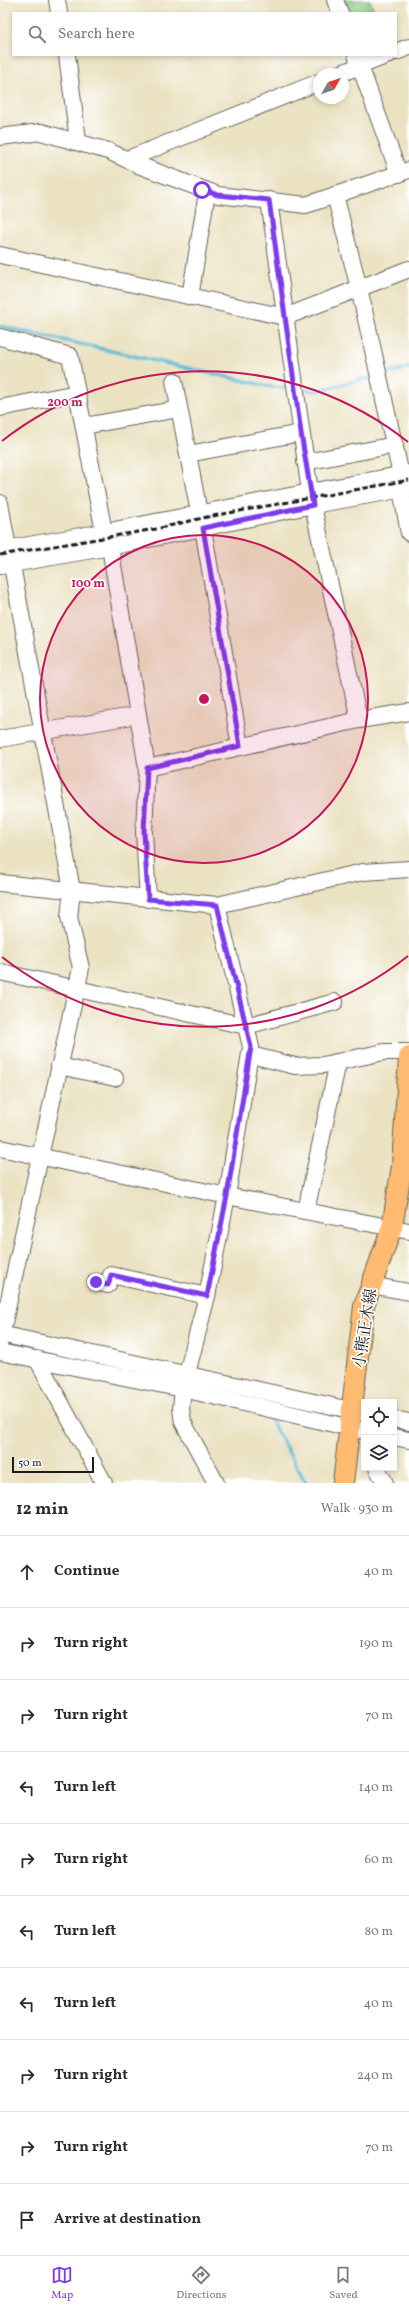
<!DOCTYPE html>
<html lang="en">
<head>
<meta charset="utf-8">
<style>
	body { margin:0; font-family:Vollkorn,"Noto Serif JP",serif; background:#f7f7f7; color:#2b2b33 }
	.controls { position:absolute; right:12px; bottom:12px; display:grid; overflow:hidden; border-radius:0px; box-shadow:0 2px 6px #0003 }
	.controls button { width:36px; height:36px; display:grid; place-items:center; padding:0; border:0; border-bottom:1px solid #e1e1e2; background:#fff; color:#2b2b33; font:20px sans-serif }
	.compass { position:absolute; left:313px; top:68px; width:36px; height:36px; border-radius:50%; background:#fff; box-shadow:0 2px 6px #0003; rotate:50deg }
	.scale { position:absolute; left:12px; bottom:10px; width:82px; box-sizing:border-box; padding-left:4px; border:2px solid #1c1c1c; border-top:0; font-size:11px; line-height:14px; white-space:nowrap; color:#1c1c1c; -webkit-text-stroke:3px #fff; paint-order:stroke }
	.stop { position:absolute; width:12px; height:12px; margin:-9px; border:3px solid #7c3aed; border-radius:50%; background:#fff }
	.stop.end { background:#7c3aed; border-color:#fff; box-shadow:0 1px 4px #0008 }
	.list { margin:0; padding:0; list-style:none }
	h2 { display:flex; justify-content:space-between; align-items:center; height:52px; margin:0; padding:0 16px; font-size:17px }
	h2 small { font-size:13px; font-weight:400; color:#7c7c81 }
	.list li { display:grid; grid-template-columns:26px 1fr auto; gap:12px; align-items:center; box-sizing:border-box; height:72px; padding:0 16px; border-top:1px solid #e1e1e2 }
	.list b { display:block; font-size:15px; white-space:nowrap }
	.list em { font-size:13px; font-style:normal; color:#7c7c81 }
	.icon { flex:none; width:22px; height:22px; fill:none; stroke:currentColor; stroke-width:2; stroke-linecap:round; stroke-linejoin:round }
	.map { position:relative; flex:none; width:409px; height:1483px; overflow:hidden }
	.search { position:absolute; background:#fff; box-shadow:0 2px 6px #0003; left:12px; right:12px; top:12px; height:44px; display:flex; align-items:center; gap:10px; box-sizing:border-box; padding:0 14px; border-radius:0px; color:#7c7c81; font-size:15px }
	.sheet { height:772px; background:#fff }
	nav { display:flex; justify-content:space-around; align-items:center; box-sizing:border-box; height:56px; border-top:1px solid #e1e1e2; background:#fff; font-size:11px; color:#7c7c81 }
	nav a { display:grid; justify-items:center; gap:2px }
	nav .on { color:#7c3aed }
	.map>svg:first-child { display:block }
	.green { fill:#89c77e; stroke:#52724d }
	.lines { fill:none; stroke-linecap:round; stroke-linejoin:round }
	.stream { stroke:#59bad7; stroke-width:3.5 }
	.minor-casing { stroke:#646156; stroke-width:18 }
	.major-casing { stroke:#646156; stroke-width:22 }
	.minor { stroke:#fff; stroke-width:16 }
	.major { stroke:#ffbb71; stroke-width:20 }
	.rail { stroke:#1c1c1c; stroke-width:3; stroke-dasharray:6 3; stroke-linecap:butt }
	.route { stroke:#7c3aed; stroke-width:5 }
	.ring { fill:none; stroke:#c2185b; stroke-width:2 }
	.labels { text-anchor:middle; stroke-width:3.5; stroke-linejoin:round; paint-order:stroke }
	.street-label { font-size:16px; fill:#1c1c1c; stroke:#fff }
	.centre { fill:#c2185b; stroke:#fff; stroke-width:2 }
	.ring-label { font-size:12px; text-anchor:middle; font-weight:bold; fill:#c2185b; stroke:#fff; stroke-width:3.5; stroke-linejoin:round; paint-order:stroke }
</style>
</head>
<body>
<div class="map">
<svg width="409" height="1483" viewBox="0 0 409 1483">
	<rect width="100%" height="100%" fill="#fff"/>
	<filter id="ink" filterUnits="userSpaceOnUse"><feTurbulence type="fractalNoise" baseFrequency=".025" numOctaves="2"/><feDisplacementMap in="SourceGraphic" scale="8" xChannelSelector="R" yChannelSelector="G"/><feConvolveMatrix kernelMatrix="1 2 1 2 8 2 1 2 1" color-interpolation-filters="sRGB"/></filter>
	<filter id="wash" filterUnits="userSpaceOnUse"><feTurbulence type="fractalNoise" baseFrequency=".012" numOctaves="4" result="noise"/><feDisplacementMap in="SourceGraphic" scale="16" xChannelSelector="R" yChannelSelector="G"/><feGaussianBlur stdDeviation="0.9" result="paint"/><feColorMatrix in="noise" values="0 0 0 0 0 0 0 0 0 0 0 0 0 0 0 0 0 1.4 0 .05"/><feComposite in="paint" operator="in"/></filter>
	<g filter="url(#wash)">
		<rect width="100%" height="100%" fill="#ebe2c2"/>
		<!-- green -->
		<polygon class="green" points="343,0 370,0 375,13 347,13"/>
		<g class="lines">
			<!-- stream -->
			<g class="stream">
				<polyline points="0,326 272,387 291,388"/>
				<polyline points="383,374 409,368"/>
				<polyline points="299,389 317,391 375,376"/>
				<polyline points="8,1345 90,1362"/>
				<polyline points="267,1414 306,1483"/>
				<polyline points="394,1427 409,1431"/>
			</g>
		</g>
	</g>
	<g filter="url(#ink)">
		<g class="lines">
			<!-- minor casing -->
			<g class="minor-casing">
				<g id="minor">
					<polyline points="57,0 59,13"/>
					<polyline points="335,0 340,13"/>
					<polyline points="396,52 409,47"/>
					<polyline points="67,55 78,141"/>
					<polyline points="356,55 399,174"/>
					<polyline points="339,74 388,55"/>
					<polyline points="0,137 41,132 108,151 141,166 218,195 306,205 409,170"/>
					<polyline points="128,159 319,82"/>
					<polyline points="335,195 359,288 401,475"/>
					<polyline points="269,200 310,492 359,720"/>
					<polyline points="0,255 285,317 409,269"/>
					<polyline points="190,297 207,192"/>
					<polyline points="0,337 70,356 104,532 409,473"/>
					<polyline points="174,381 188,454"/>
					<polyline points="0,408 77,393"/>
					<polyline points="84,426 179,409"/>
					<polyline points="305,462 395,445"/>
					<polyline points="401,489 409,533"/>
					<polyline points="0,503 8,549"/>
					<polyline points="199,513 188,454 301,433"/>
					<polyline points="203,528 240,747"/>
					<polyline points="110,547 313,505 409,488"/>
					<polyline points="0,550 104,532"/>
					<polyline points="0,566 110,547 147,768 144,832 148,899"/>
					<polyline points="0,739 138,715"/>
					<polyline points="147,768 359,720 409,712"/>
					<polyline points="0,883 217,905 363,872 409,869"/>
					<polyline points="0,972 246,1026 335,1002"/>
					<polyline points="251,1055 295,1066 323,1065 384,1052 409,1052"/>
					<polyline points="59,1066 115,1078"/>
					<polyline points="0,1148 227,1196 409,1231"/>
					<polyline points="306,1211 338,1062"/>
					<polyline points="96,1282 108,1285 111,1275 207,1296"/>
					<polyline points="370,1285 409,1292"/>
					<polyline points="0,1334 364,1413"/>
					<polyline points="0,1341 81,968 69,917 72,890 13,571"/>
					<polyline points="0,1352 183,1389 364,1431"/>
					<polyline points="37,1359 104,1483"/>
					<polyline points="394,1419 409,1422"/>
					<polyline points="394,1437 409,1440"/>
					<polyline points="377,1468 385,1483"/>
					<polyline points="216,1483 183,1422 181,1408 183,1389 207,1296 227,1196 251,1047 217,905"/>
				</g>
			</g>
			<!-- major casing -->
			<g class="major-casing">
				<polyline id="major" points="343,1483 364,1306 392,1227 402,1166 409,1057"/>
			</g>
			<!-- minor -->
			<use href="#minor" class="minor"/>
			<!-- major -->
			<use href="#major" class="major"/>
			<!-- rail -->
			<polyline class="rail" points="0,555 156,529 207,517 409,480"/>
		</g>
	</g>
	<g class="lines" filter="url(#ink)">
		<!-- route -->
		<polyline class="route" points="96,1282 108,1285 111,1275 207,1296 227,1196 251,1047 217,905 148,899 144,832 147,768 240,746 203,528 313,505 301,433 269,200 218,195 202,190"/>
	</g>
	<!-- distance rings -->
	<circle cx="204" cy="699" r="164" fill="#c2185b" fill-opacity=".12"/>
	<g class="ring">
		<circle cx="204" cy="699" r="164"/>
		<path d="M408 956A328 328 0 0 1 2 957M2 441A328 328 0 0 1 408 442"/>
	</g>
	<g class="labels">
		<!-- street labels -->
		<g class="street-label">
			<text transform="translate(364 1328) rotate(-81)" y="6">小熊正木線</text>
		</g>
	</g>
	<circle cx="204" cy="699" r="6" class="centre"/>
	<g class="ring-label">
		<text x="65" y="406">200 m</text>
		<text x="88" y="587">100 m</text>
	</g>
</svg>
<div class="controls">
<button><svg class="icon" aria-label="locate" viewBox="0 0 24 24"><circle cx="12" cy="12" r="6"/><path d="M12 2v4M12 18v4M2 12h4M18 12h4"/></svg></button>
<button><svg class="icon" aria-label="layers" viewBox="0 0 24 24"><path d="M12 4l9 5-9 5-9-5zM3 14l9 5 9-5"/></svg></button>
</div>
<svg class="compass" viewBox="-18 -18 36 36"><path d="M0-13l5 13h-10z" fill="#e53935"/><path d="M0 13l5-13h-10z" fill="#7c7c81"/></svg>
<div class="scale">50 m</div>
<div class="stop" style="left:202px;top:190px"></div>
<div class="stop end" style="left:96px;top:1282px"></div>
<div class="search"><svg class="icon" aria-label="search" viewBox="0 0 24 24"><circle cx="10" cy="10" r="6"/><path d="M15 15l6 6"/></svg>Search here</div>
</div>
<section class="sheet">
<h2>12 min<small>Walk · 930 m</small></h2>
<ul class="list">
<li><svg class="icon" aria-label="ahead" viewBox="0 0 24 24"><path d="M12 20V5M6 11l6-6 6 6"/></svg><div><b>Continue</b></div><em>40 m</em></li>
<li><svg class="icon" aria-label="right" viewBox="0 0 24 24"><path d="M7 20v-9h11M14 6l5 5-5 5"/></svg><div><b>Turn right</b></div><em>190 m</em></li>
<li><svg class="icon" aria-label="right" viewBox="0 0 24 24"><path d="M7 20v-9h11M14 6l5 5-5 5"/></svg><div><b>Turn right</b></div><em>70 m</em></li>
<li><svg class="icon" aria-label="left" viewBox="0 0 24 24"><path d="M17 20v-9H6M10 6l-5 5 5 5"/></svg><div><b>Turn left</b></div><em>140 m</em></li>
<li><svg class="icon" aria-label="right" viewBox="0 0 24 24"><path d="M7 20v-9h11M14 6l5 5-5 5"/></svg><div><b>Turn right</b></div><em>60 m</em></li>
<li><svg class="icon" aria-label="left" viewBox="0 0 24 24"><path d="M17 20v-9H6M10 6l-5 5 5 5"/></svg><div><b>Turn left</b></div><em>80 m</em></li>
<li><svg class="icon" aria-label="left" viewBox="0 0 24 24"><path d="M17 20v-9H6M10 6l-5 5 5 5"/></svg><div><b>Turn left</b></div><em>40 m</em></li>
<li><svg class="icon" aria-label="right" viewBox="0 0 24 24"><path d="M7 20v-9h11M14 6l5 5-5 5"/></svg><div><b>Turn right</b></div><em>240 m</em></li>
<li><svg class="icon" aria-label="right" viewBox="0 0 24 24"><path d="M7 20v-9h11M14 6l5 5-5 5"/></svg><div><b>Turn right</b></div><em>70 m</em></li>
<li><svg class="icon" aria-label="arrive" viewBox="0 0 24 24"><path d="M6 21V4h12l-3 4 3 4H6"/></svg><div><b>Arrive at destination</b></div></li>
</ul>
</section>
<nav>
<a class="on"><svg class="icon" aria-label="map" viewBox="0 0 24 24"><path d="M3 6l6-2 6 2 6-2v14l-6 2-6-2-6 2zM9 4v14M15 6v14"/></svg>Map</a>
<a><svg class="icon" aria-label="directions" viewBox="0 0 24 24"><path d="M12 3l9 9-9 9-9-9zM9 14v-3h6M13 9l2 2-2 2"/></svg>Directions</a>
<a><svg class="icon" aria-label="saved" viewBox="0 0 24 24"><path d="M7 4h10v16l-5-4-5 4z"/></svg>Saved</a>
</nav>
</body>
</html>
